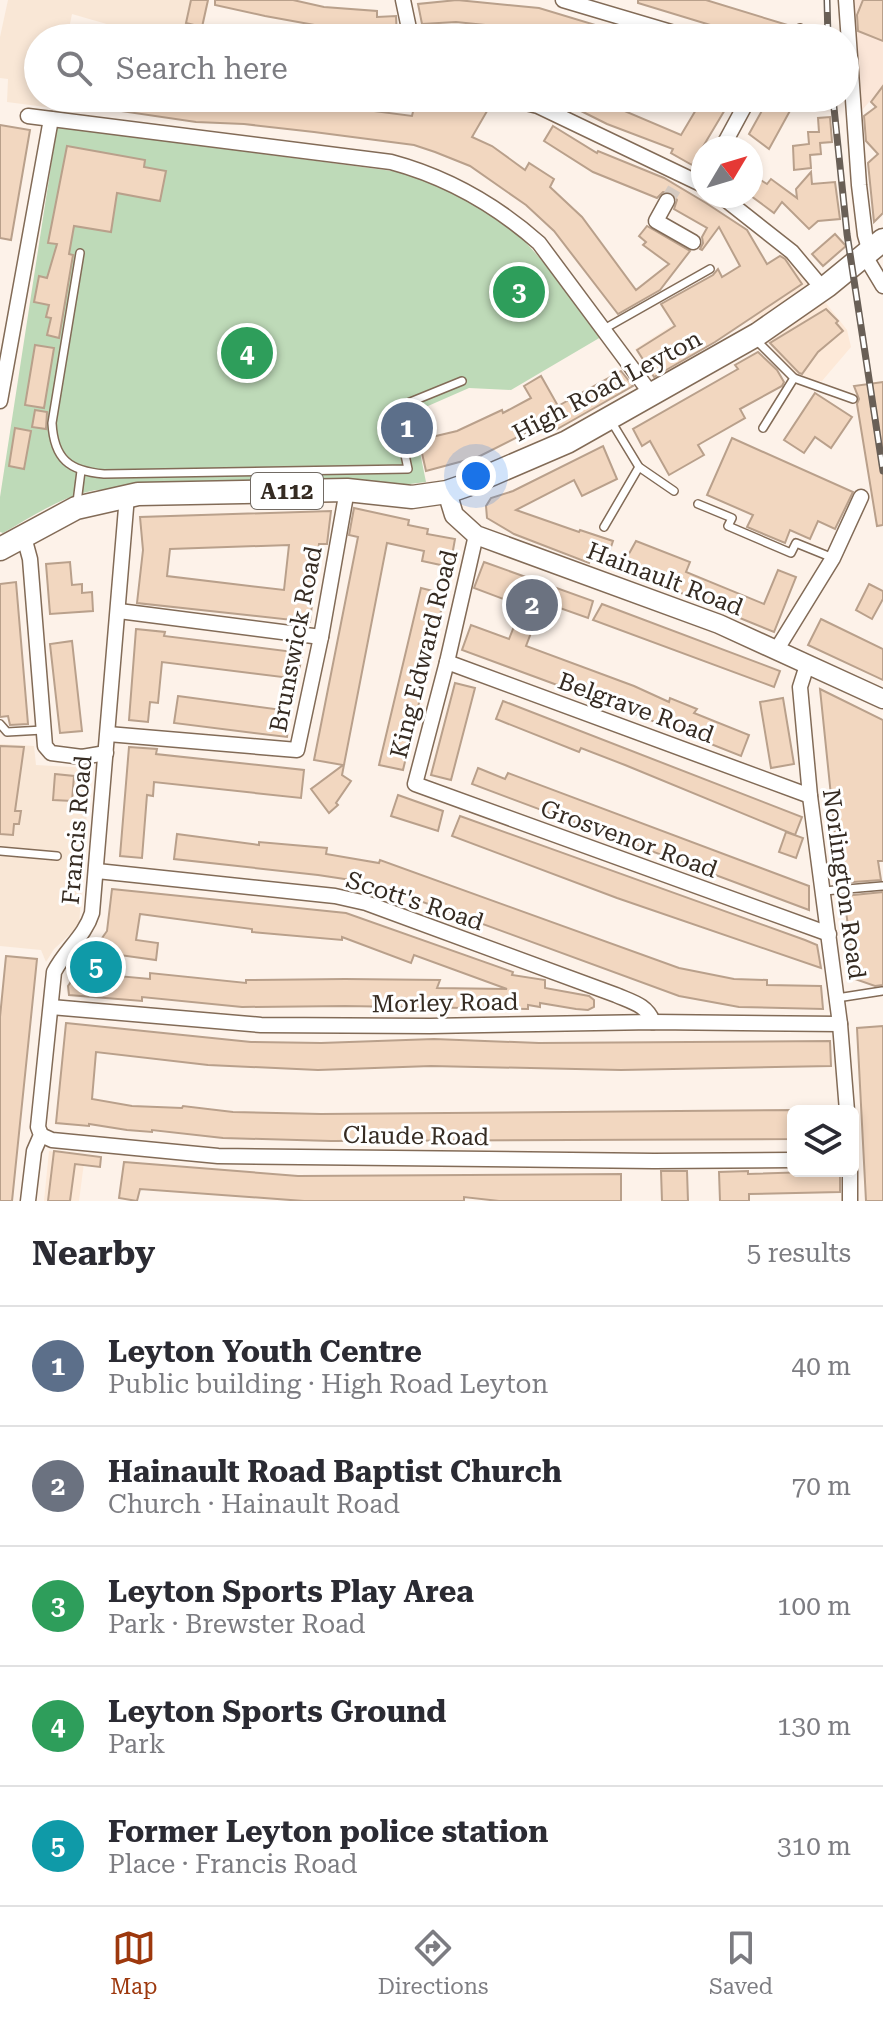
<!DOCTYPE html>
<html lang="en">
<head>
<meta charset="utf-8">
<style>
	body { margin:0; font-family:"Roboto Serif",serif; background:#f2f2f3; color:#2b2b33 }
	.controls { position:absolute; right:24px; bottom:24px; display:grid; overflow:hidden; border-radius:12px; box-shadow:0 4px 12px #0003 }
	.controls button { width:72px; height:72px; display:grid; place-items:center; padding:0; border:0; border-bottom:2px solid #e1e1e2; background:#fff; color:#2b2b33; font:40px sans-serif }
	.compass { position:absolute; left:691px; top:136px; width:72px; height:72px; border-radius:50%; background:#fff; box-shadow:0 4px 12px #0003; rotate:52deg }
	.you { position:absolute; left:476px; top:476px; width:28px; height:28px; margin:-20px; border:6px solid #fff; border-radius:50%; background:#1a73e8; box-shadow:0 0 0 12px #1a73e833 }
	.badge { display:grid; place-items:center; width:52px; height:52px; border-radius:50%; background:#9d380d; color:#fff; font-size:26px; font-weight:700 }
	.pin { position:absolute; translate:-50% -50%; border:4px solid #fff; box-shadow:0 2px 8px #0006 }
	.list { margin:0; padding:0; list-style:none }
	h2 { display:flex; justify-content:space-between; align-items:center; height:104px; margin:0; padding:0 32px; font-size:34px }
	h2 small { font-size:26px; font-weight:400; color:#7c7c81 }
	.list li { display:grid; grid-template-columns:52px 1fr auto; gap:24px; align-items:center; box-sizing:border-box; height:120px; padding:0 32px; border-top:2px solid #e1e1e2 }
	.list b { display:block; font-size:30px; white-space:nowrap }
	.list p { margin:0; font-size:26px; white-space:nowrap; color:#7c7c81 }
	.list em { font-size:26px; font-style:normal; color:#7c7c81 }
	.icon { flex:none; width:44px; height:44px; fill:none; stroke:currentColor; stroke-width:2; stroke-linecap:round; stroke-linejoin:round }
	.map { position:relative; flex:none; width:883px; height:1201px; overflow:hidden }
	.search { position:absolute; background:#fff; box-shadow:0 4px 12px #0003; left:24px; right:24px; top:24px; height:88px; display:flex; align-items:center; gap:20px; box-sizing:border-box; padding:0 28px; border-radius:44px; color:#7c7c81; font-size:30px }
	.sheet { height:704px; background:#fff }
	nav { display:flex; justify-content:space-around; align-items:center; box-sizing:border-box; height:112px; border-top:2px solid #e1e1e2; background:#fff; font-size:22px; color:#7c7c81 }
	nav a { display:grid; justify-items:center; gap:4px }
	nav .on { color:#9d380d }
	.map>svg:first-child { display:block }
	.built { fill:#fde9d8 }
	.industrial { fill:#fbe6d8 }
	.education { fill:#f9e7d6 }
	.green { fill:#bedab8 }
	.building { fill:#f2d7c0; stroke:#b9a08b; stroke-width:2; fill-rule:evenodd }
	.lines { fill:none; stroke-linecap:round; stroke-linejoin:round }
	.minor-tunnel { stroke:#d5cac1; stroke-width:14; stroke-dasharray:14 7; stroke-linecap:butt }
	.service-casing { stroke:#826b57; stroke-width:10 }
	.minor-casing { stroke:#826b57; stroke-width:17 }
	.tertiary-casing { stroke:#826b57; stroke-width:21 }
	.primary-casing { stroke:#826b57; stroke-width:25 }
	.service { stroke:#fff; stroke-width:7 }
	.minor { stroke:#fff; stroke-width:14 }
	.tertiary { stroke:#fff; stroke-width:18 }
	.primary { stroke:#fff; stroke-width:22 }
	.rail-casing { stroke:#695f56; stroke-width:7 }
	.rail { stroke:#fff; stroke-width:4; stroke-dasharray:12; stroke-linecap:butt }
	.labels { text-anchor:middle; stroke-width:6; stroke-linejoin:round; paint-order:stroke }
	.shield { fill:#fff; stroke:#726b64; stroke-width:2 }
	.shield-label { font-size:22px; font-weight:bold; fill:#352b22 }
	.street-label { font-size:24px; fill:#352b22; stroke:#fff }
</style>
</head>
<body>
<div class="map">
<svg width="883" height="1201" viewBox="0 0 883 1201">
	<rect width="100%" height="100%" fill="#fdf2e9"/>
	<!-- built -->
	<g class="built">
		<polygon points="786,252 847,330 851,347 822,381 803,381 781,359 750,319 656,380 635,349"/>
		<polygon points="49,1151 85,1155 79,1201 44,1201"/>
	</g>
	<!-- industrial -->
	<polygon class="industrial" points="851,0 883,0 883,86 856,117"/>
	<!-- education -->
	<g class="education">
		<polygon points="8,0 209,0 201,38 155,38 72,14 67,38 38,38 38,98 55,98 53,108 7,102 8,79 0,78 0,37"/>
		<polygon points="0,744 34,746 36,765 90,768 79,926 54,949 46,962 41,950 0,946"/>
	</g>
	<!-- green -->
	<path class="green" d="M 57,127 L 400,172 C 439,184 479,199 510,227 C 545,259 572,300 601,337 L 511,390 L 469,388 L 412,413 L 426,482 L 410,484 L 96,490 C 62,496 33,516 3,533 L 0,532 L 0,497 Z"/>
	<!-- building -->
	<g class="building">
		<polygon points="191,0 208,0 202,27 186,23"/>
		<polygon points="215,0 293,0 324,7 377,11 377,17 396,16 397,38 379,38 378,32 331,28 265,16 215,5"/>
		<polygon points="457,0 539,8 632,36 631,38 563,38 535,30 456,22 422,24 418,4"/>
		<polygon points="638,0 706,0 794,27 791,38 753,38 638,3"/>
		<polygon points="863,0 883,0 883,41 858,31 857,15"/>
		<polygon points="883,86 883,213 874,222 868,163 878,154 866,141 864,116 876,107 871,102"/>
		<polygon points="74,98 273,98 412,116 416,99 453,108 458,98 479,100 490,106 472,137 492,146 525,170 529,163 554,179 550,187 582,217 636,290 669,264 643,245 646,242 639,236 647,226 690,251 660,290 618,314 554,231 526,205 470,166 435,152 414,145 314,132 244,124 196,122 73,104"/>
		<polygon points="555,98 603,98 616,104 615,107 681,135 703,98 732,98 692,165 671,153 673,149 607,124"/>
		<polygon points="769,98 797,98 769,149 749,134"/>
		<polygon points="830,117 832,142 820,143 821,154 810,155 811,168 794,170 793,146 809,144 808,132 819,132 818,118"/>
		<polygon points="0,125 30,130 11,240 0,238"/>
		<polygon points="553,126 597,153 598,151 664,178 706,203 747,230 767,264 780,256 785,259 802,284 715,342 654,377 637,350 675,326 661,304 713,275 718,269 722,277 740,266 719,227 702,250 700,249 703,243 702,237 707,228 674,209 677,200 672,193 663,192 657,198 593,172 544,141"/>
		<polygon points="67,146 145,160 144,167 166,171 160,201 117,193 111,232 74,226 69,254 73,255 59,338 47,335 51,318 46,317 49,305 34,302 39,276 47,278 57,244 48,243"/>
		<polygon points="811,172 812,184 835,182 840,219 818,221 809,229 782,202 774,213 751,196 751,174 767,184 771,179 797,198 796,189"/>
		<polygon points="835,234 846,246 823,266 812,254"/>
		<polygon points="826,309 838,321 836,323 843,331 818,352 802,374 799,373 770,343"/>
		<polygon points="35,345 54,348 44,408 25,405"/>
		<polygon points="758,352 777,370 784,382 782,386 740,409 745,418 698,445 704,455 669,475 650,441 642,446 633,429 738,369 735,365"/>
		<polygon points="621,371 633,386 568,423 550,433 545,423 478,457 426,471 419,440 457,431 502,410 503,413 531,398 524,386 541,376 558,406"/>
		<polygon points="883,382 883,525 877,526 857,404 859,399 854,386"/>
		<polygon points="815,393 852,417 831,448 815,437 804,453 784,440"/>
		<polygon points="35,410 47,412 46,429 32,427"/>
		<polygon points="15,428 31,431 24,469 9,466"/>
		<polygon points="732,438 853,492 835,529 818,521 810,539 790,530 785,543 747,527 753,515 707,495"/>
		<polygon points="603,446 617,479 582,496 574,480 516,510 579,532 580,530 613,541 608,556 593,551 589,563 514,534 487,518 486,506 491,498 513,491"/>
		<polygon points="354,508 409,520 408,525 428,529 427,534 455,539 450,567 422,561 424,551 387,543 342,775 351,781 336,803 338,805 329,813 311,789 343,765 314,760 358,537 349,535"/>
		<path d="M 331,511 L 327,544 L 319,544 L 310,622 L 137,603 L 143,550 L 140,517 ZM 289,545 L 284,590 L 167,576 L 170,549 Z"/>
		<polygon points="636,541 690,562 686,572 764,604 778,570 796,577 774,632 720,610 721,608 620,570"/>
		<polygon points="70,562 72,585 82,584 82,593 92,592 93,611 50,614 46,564"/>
		<polygon points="484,562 593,601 588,618 543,602 526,646 634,686 669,702 670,698 697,709 694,713 749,735 741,756 625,710 462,650 471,625 509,639 522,606 474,588"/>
		<polygon points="16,582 28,724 10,725 8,716 0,717 0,584"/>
		<polygon points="869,584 883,591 883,599 872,619 856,610"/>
		<polygon points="421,588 445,594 403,770 379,765"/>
		<polygon points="602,604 780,671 774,687 593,620"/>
		<polygon points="821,619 883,649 883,680 808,645"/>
		<polygon points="136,629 165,632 164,636 302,653 298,679 162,662 158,703 150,702 148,722 129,720"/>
		<polygon points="72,641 82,731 60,733 50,644"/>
		<polygon points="455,683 475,688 451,780 431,775"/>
		<polygon points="820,689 883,720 883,861 878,861 881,880 840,883"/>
		<polygon points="178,696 290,711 287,737 174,723"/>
		<polygon points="783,698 794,764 771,768 760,702"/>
		<polygon points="503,701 802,817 795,835 625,765 581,748 579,752 496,719"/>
		<polygon points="0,746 24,747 15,811 21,811 19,824 14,824 13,835 0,834"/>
		<polygon points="129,747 157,749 156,754 304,770 301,798 154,782 153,796 147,795 142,858 120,856"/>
		<polygon points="478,768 505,779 508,773 809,886 809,910 472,784"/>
		<polygon points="55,774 74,776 72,801 53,800"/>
		<polygon points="398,795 443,811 438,831 391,816"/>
		<polygon points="460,816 805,940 817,945 821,968 617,898 452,836"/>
		<polygon points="786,832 803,838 796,858 779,852"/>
		<polygon points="177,834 259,845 259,842 327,848 326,854 379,863 380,860 679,968 734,979 767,980 767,985 821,986 823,1009 739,1007 679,996 371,883 318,875 174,859"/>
		<path d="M 112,889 L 346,913 L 513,972 L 512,975 L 545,980 L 545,988 L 589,996 L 594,1000 L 594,1007 L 588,1010 L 576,1009 L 540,1003 L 540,1007 L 528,1005 L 528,1009 L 345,1006 L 242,1007 L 142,997 L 142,1001 L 69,995 L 68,986 L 107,931 ZM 140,914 L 252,929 L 252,932 L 342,940 L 342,937 L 411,963 L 414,955 L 507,989 L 437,988 L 440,980 L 345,979 L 246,980 L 246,983 L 150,973 L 150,979 L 106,975 L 120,955 L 156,960 L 158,943 L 136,940 Z"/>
		<polygon points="883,892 883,985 875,986 855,979 844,896"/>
		<polygon points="6,956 37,959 12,1201 0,1201 0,1017"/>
		<polygon points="66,1023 251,1042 321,1043 434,1039 539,1043 830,1041 831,1066 621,1070 431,1066 318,1070 208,1065 96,1052 92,1099 132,1106 182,1108 183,1106 233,1112 321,1114 793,1110 793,1139 331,1141 223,1138 152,1130 152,1132 127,1130 89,1124 89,1126 56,1123"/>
		<polygon points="883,1026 883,1201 866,1201 857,1028"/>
		<polygon points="54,1151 101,1157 100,1167 75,1164 70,1201 48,1201"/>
		<polygon points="124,1162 298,1176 621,1174 621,1201 499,1201 464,1197 464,1201 304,1201 140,1189 137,1201 119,1198"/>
		<polygon points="661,1171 687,1171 688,1201 662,1201"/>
		<polygon points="748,1171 748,1174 840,1171 840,1192 749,1194 749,1201 720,1201 719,1172"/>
	</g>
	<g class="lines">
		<!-- minor-tunnel -->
		<polyline class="minor-tunnel" points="667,201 676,186"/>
		<!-- service casing -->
		<g class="service-casing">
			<g id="service">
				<polyline points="798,38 800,28"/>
				<path d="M 80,253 L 52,423 C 54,459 69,471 104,474 L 408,469 L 397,417 L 403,405 L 462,381"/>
				<polyline points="604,329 710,269"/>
				<polyline points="755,339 794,378 853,399"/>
				<polyline points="611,421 639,467 674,491"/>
				<polyline points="763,428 794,378"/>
				<polyline points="77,502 81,471"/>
				<polyline points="698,504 732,518 728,526 791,553 796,543 833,558"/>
				<polyline points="604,527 639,467"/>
				<polyline points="0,724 7,732 43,730"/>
				<polyline points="0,851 57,856"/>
				<polyline points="824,891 882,886"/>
				<polyline points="837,998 882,991"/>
			</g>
		</g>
		<!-- minor casing -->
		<g class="minor-casing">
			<g id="minor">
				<polyline points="403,0 411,38"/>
				<polyline points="563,0 691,38"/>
				<polyline points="846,0 859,185 865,235 870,252"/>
				<polyline points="505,98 538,106 703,185"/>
				<path d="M 28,116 L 391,162 C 447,177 496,205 539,243 L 652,395"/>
				<polyline points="722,148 749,98"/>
				<polyline points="721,196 792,252 823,289"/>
				<polyline points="667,201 656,221 693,242"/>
				<polyline points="865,256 883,286"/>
				<polyline points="0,401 51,119"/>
				<polyline points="476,535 447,662 415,784 829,934"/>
				<polyline points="24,537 30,559 45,746 51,753 82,757 106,753"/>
				<polyline points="119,611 321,637"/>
				<polyline points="777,649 833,558 861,497"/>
				<polyline points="447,662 810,796"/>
				<polyline points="807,665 800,687 810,796 840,1024 847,1111"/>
				<polyline points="108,734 297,750 321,637 347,490"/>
				<path d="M 97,871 L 335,896 L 366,903 L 616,995 C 632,1002 647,1005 653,1022"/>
				<polyline points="51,1007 261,1025 430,1026 653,1022 840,1024"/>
				<polyline points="41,1135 52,1140 218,1156 654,1161 793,1160"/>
				<polyline points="850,1171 850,1201"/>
				<path d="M 28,1201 L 34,1151 L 41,1135 L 38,1127 L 54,972 C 65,950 85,936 92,913 L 127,496"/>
			</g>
		</g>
		<!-- tertiary casing -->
		<g class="tertiary-casing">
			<polyline id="tertiary" points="447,492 454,515 476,535 719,624 883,699"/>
		</g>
		<!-- primary casing -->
		<g class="primary-casing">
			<polyline id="primary" points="0,549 76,508 138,494 347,490 412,497 447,492 467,485 567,442 758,334 827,286 883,240"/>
		</g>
		<!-- service -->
		<use href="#service" class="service"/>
		<!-- minor -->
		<use href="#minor" class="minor"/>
		<!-- tertiary -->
		<use href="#tertiary" class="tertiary"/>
		<!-- primary -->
		<use href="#primary" class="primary"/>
		<!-- rail casing -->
		<g class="rail-casing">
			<g id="rail">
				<polyline points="827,0 828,38"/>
				<polyline points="833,98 847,234 883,471"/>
			</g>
		</g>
		<!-- rail -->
		<use href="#rail" class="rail"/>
	</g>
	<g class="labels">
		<!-- shield labels -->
		<rect class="shield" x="251" y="473" width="72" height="36" rx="6"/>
		<g class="shield-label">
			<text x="287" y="499">A112</text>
		</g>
		<!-- street labels -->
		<g class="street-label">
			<text transform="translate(607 386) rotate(-28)" y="8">High Road Leyton</text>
			<text transform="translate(665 579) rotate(21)" y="8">Hainault Road</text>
			<text transform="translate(296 639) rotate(-79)" y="8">Brunswick Road</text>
			<text transform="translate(424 654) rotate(-76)" y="8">King Edward Road</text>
			<text transform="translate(636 708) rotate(20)" y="8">Belgrave Road</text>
			<text transform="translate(77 830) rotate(-85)" y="8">Francis Road</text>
			<text transform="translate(629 839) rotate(20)" y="8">Grosvenor Road</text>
			<text transform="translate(844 884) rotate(82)" y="8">Norlington Road</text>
			<text transform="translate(415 901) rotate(18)" y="8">Scott's Road</text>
			<text transform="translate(445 1003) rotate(-1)" y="8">Morley Road</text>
			<text transform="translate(416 1136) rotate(1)" y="8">Claude Road</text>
		</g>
	</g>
</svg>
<div class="controls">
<button><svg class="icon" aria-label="layers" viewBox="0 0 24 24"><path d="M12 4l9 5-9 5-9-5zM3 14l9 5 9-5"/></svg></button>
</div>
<svg class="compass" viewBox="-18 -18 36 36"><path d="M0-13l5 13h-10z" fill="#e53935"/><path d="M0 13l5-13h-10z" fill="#7c7c81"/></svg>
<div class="you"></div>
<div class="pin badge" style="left:407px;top:428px;background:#5c6f8a">1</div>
<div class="pin badge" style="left:532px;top:605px;background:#6b7280">2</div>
<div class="pin badge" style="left:519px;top:292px;background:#2e9e5b">3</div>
<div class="pin badge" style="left:247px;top:353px;background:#2e9e5b">4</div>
<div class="pin badge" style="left:96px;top:967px;background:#0f9aa8">5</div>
<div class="search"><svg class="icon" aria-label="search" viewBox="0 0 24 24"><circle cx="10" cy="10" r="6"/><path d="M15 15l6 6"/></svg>Search here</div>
</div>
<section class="sheet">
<h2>Nearby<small>5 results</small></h2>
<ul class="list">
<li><span class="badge" style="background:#5c6f8a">1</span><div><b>Leyton Youth Centre</b><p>Public building · High Road Leyton</p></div><em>40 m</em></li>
<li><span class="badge" style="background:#6b7280">2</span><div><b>Hainault Road Baptist Church</b><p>Church · Hainault Road</p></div><em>70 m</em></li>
<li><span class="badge" style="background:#2e9e5b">3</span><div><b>Leyton Sports Play Area</b><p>Park · Brewster Road</p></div><em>100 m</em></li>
<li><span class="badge" style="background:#2e9e5b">4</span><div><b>Leyton Sports Ground</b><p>Park</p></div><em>130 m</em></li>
<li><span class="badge" style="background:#0f9aa8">5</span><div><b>Former Leyton police station</b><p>Place · Francis Road</p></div><em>310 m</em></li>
</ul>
</section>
<nav>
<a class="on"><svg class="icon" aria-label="map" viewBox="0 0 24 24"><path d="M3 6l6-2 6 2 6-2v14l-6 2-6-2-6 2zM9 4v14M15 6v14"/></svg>Map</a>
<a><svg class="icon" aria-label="directions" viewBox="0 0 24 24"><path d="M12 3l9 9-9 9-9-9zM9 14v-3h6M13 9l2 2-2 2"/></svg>Directions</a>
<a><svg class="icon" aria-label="saved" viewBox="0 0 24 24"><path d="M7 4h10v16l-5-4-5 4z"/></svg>Saved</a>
</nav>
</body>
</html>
